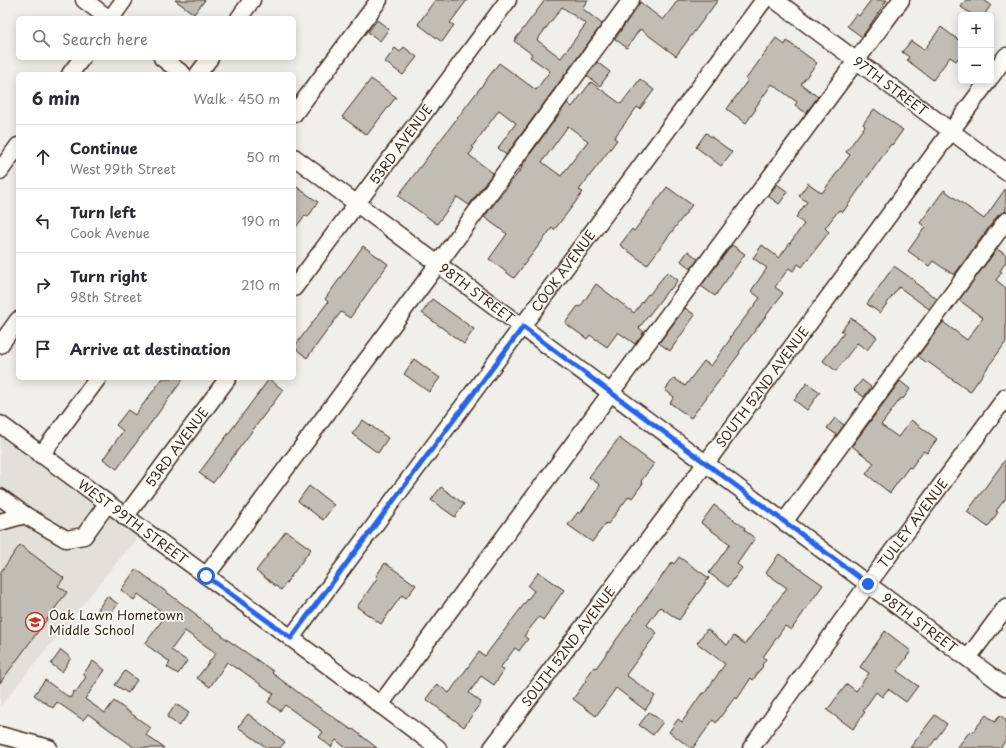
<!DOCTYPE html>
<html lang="en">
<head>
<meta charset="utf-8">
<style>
	body { margin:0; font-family:"Playpen Sans",sans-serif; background:#f7f7f7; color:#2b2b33 }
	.controls { position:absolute; right:12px; top:12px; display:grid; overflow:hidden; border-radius:6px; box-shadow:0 2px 10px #0003 }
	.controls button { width:36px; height:36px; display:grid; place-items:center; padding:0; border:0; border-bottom:1px solid #e1e1e2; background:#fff; color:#2b2b33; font:20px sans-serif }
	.stop { position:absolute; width:12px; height:12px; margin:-9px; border:3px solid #2563eb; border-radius:50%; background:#fff }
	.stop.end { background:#2563eb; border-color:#fff; box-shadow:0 1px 4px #0008 }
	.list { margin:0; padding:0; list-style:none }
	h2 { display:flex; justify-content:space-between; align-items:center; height:52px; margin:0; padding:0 16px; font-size:17px }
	h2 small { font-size:13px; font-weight:400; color:#7c7c81 }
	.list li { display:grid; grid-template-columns:26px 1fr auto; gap:12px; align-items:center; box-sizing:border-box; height:64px; padding:0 16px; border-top:1px solid #e1e1e2 }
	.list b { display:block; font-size:15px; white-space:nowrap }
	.list p { margin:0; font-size:13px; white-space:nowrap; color:#7c7c81 }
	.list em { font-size:13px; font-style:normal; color:#7c7c81 }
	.icon { flex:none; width:22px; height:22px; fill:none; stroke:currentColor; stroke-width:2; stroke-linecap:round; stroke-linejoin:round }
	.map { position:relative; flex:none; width:1006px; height:748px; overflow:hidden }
	.search { position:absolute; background:#fff; box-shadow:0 2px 10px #0003; left:16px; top:16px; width:280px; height:44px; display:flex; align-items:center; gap:10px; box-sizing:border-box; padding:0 14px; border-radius:6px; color:#7c7c81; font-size:15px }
	.panel { position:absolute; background:#fff; box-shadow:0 2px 10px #0003; left:16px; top:72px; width:280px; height:308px; border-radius:6px }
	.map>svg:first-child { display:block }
	.built { fill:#e3e0da }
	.building { fill:#c1bcb4; stroke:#3b2a1e; fill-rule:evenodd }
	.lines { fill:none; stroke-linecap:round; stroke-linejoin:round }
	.minor-casing { stroke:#3b2a1e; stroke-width:19 }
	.minor { stroke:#fdfcf7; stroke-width:16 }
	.route { stroke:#2563eb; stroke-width:5 }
	.labels { text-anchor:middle; stroke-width:3.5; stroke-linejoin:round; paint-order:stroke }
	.street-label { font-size:13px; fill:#3b2a1e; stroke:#fdfcf7 }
	.poi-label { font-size:13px; fill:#3b2a1e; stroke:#fdfcf7; text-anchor:start }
</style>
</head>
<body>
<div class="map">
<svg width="1006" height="748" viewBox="0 0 1006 748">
	<rect width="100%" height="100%" fill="#f1efea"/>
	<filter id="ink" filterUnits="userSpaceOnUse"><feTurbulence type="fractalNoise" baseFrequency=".025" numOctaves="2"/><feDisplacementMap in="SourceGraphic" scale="8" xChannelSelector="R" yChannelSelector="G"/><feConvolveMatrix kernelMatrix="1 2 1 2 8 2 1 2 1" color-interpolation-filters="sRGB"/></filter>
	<g filter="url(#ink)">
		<!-- built -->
		<polygon class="built" points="0,435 138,536 0,707"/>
		<!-- building -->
		<g class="building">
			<polygon points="175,0 205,0 194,14"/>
			<polygon points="435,0 467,0 450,23 454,25 442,42 418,24"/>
			<path d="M 545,0 L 588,0 L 582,8 L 602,24 L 506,155 L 498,148 L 516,123 L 499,110 L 472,147 L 474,148 L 469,155 L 493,173 L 469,205 L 457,197 L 437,224 L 398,196 L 499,63 L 536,90 L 550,71 L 530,57 L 532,54 L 514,41 ZM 562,7 L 586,24 L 561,58 L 537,40 Z"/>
			<polygon points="678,0 718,0 676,56 640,29 627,48 615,39 640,2 663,20"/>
			<polygon points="871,0 887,0 862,37 847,26 856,14 859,16"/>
			<polygon points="966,0 984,0 991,5 984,15 973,15 961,7"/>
			<polygon points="377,20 389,29 380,41 368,32"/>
			<polygon points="941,27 961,42 961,55 956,61 950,57 933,80 907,60 909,57 902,52 911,41 924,50"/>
			<polygon points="776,38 785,45 787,41 817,63 801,84 818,97 806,113 795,105 797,102 772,84 755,108 756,109 746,123 727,109 748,80 746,79"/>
			<polygon points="404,47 417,57 403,75 385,62 395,48 400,52"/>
			<polygon points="597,62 610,72 600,86 587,76"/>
			<polygon points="371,79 396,97 367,135 342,117"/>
			<path d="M 640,79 L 654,90 L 640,109 L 637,107 L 614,138 L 617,140 L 579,190 L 583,192 L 568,212 L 554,230 L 552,228 L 514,278 L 489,259 L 507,234 L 484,217 L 522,168 L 521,167 L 567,103 L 572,107 L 591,82 L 621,104 ZM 568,126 L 588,141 L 561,176 L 542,162 Z"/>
			<polygon points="874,109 903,130 892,145 891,144 843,212 839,210 825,228 829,232 802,267 798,264 793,271 789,268 775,287 783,293 739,352 740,353 691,418 670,403 674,397 665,390 674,378 685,386 704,361 711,366 731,338 730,337 760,298 751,291 767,268 753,258 762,245 779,258 804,224 796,217 807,202 799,196 808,183 822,193 850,155 846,152 865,126 863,124"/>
			<polygon points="706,133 732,152 721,166 696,147"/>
			<polygon points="777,184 788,192 779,204 768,196"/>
			<polygon points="294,185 318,202 308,217 305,215 294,230"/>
			<polygon points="667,187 692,205 647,265 620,245 632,229 634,231"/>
			<polygon points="1006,188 1006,211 998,215 954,275 933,261 929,266 908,251 925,227 920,223 944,190 984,219"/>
			<polygon points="732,245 745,254 715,296 701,286"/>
			<polygon points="363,246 388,264 350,318 341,312 307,358 294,347 328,302 325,299"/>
			<polygon points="997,249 1006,255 1006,262 1000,271 1002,272 996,280 1006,288 1006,342 970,392 928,362 927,363 918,356 943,322 967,340 983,318 959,300"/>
			<polygon points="688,251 698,259 691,269 681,261"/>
			<polygon points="894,266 915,281 914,282 937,299 929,309 899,287 880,313 867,304"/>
			<polygon points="667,272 678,280 670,290 669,289 639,328 644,332 635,344 618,332 607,347 590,335 587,339 565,323 578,306 580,307 596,284 634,313 648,294 649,295"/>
			<polygon points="432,299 474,329 464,344 422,313"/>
			<polygon points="685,308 695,315 670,351 659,343"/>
			<polygon points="851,318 877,337 867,350 857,343 836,371 823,361 844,333 841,331"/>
			<polygon points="414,359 440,378 429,392 404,374"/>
			<polygon points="163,378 184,378 117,469 103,459 123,431 116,425 128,410 135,415"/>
			<polygon points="269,379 283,390 213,483 199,473"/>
			<polygon points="862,380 871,387 864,397 854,390"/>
			<polygon points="900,381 910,389 903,399 901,398 881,425 898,437 911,420 937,439 927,453 923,451 911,468 909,467 890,493 866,474 874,463 852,446"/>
			<polygon points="807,383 820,392 807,410 794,400"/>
			<polygon points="835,418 844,425 837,435 827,428"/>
			<polygon points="363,420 388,438 378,453 352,434"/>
			<polygon points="619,438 654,464 641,481 643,483 632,498 629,496 608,524 606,523 592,542 568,525 578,512 580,514 600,485 589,477"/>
			<polygon points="1006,459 1006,498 996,511 998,512 988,527 967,512"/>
			<polygon points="309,486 334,505 323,520 298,501"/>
			<polygon points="441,487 464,504 455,517 431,500"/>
			<polygon points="714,505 745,528 744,530 755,538 737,564 742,568 728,587 709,573 730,544 701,523"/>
			<polygon points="286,531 311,549 281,590 256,571"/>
			<polygon points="20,545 64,578 58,586 67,592 0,683 0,573"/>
			<polygon points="779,554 823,585 791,630 785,626 763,657 766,659 762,665 763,666 753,680 751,678 737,699 735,697 716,723 713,720 693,748 691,748 669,732 678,719 682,722 702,693 704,694 725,664 697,643 707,629 727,645 734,636 745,644 787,588 766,573"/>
			<polygon points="679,557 709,578 679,620 660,607 647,625 657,633 626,675 655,696 645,710 616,688 596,716 573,699 586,681 585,680 594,667 596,668 672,562 674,564"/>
			<polygon points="385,563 416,585 406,598 402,595 381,624 357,607 378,577 376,576"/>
			<polygon points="136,569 197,615 196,616 222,635 222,636 273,671 272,673 303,696 352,730 353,729 377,748 346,748 336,740 331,747 319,737 323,732 285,705 280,711 268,702 274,694 238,668 237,669 227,662 210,687 197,678 216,653 185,631 171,650 187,661 178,674 167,667 170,662 145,644 166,615 138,594 134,600 121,590"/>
			<polygon points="539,572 564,590 543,620 539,617 524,636 528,639 519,651 515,648 500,668 504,670 494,685 481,676 469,693 481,702 464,727 426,699 437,684 449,693 479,652 485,656 534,591 528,586"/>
			<polygon points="107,596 118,604 108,617 98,609"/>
			<polygon points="885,631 911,651 897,671 918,686 906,702 888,689 882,697 876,692 863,711 865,712 853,729 827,710 847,684 856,691 869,673 860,667"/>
			<polygon points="61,650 71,658 62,672 51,664"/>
			<polygon points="93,661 105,670 85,699 105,713 114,701 151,728 146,735 164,748 135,748 88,714 83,720 57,702 53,708 34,695 45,680 70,698 74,691 76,692 86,677 83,674"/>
			<polygon points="125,671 137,680 128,693 115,685"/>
			<polygon points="176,704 189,713 179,726 167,717"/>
			<polygon points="649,712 663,722 653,735 639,725"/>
			<polygon points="248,714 285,742 280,748 267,748 238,727"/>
			<polygon points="935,715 947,724 929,748 910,748"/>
			<polygon points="986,715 995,722 1000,715 1006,720 1006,740 1000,748 957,748 970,731 972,733"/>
		</g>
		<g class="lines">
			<!-- minor casing -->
			<g class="minor-casing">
				<g id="minor">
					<polyline points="84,0 108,18"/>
					<path id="s1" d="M 775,0 L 1006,172"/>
					<polyline points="111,18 124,0"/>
					<polyline points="239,18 252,0"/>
					<polyline points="162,58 183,74"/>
					<polyline points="70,74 82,58"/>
					<polyline points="198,74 210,58"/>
					<polyline points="991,77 1006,56"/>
					<polyline points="294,114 379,0"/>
					<path id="s2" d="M 294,157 L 1006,687"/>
					<polyline points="0,171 18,146"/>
					<path id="s3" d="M 294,288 L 508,0"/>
					<polyline points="0,345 18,320"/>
					<path id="s4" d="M 0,424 L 291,638 L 438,748"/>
					<polyline points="41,455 98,378"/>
					<polyline points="0,497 25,515"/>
					<path id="s5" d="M 125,517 L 228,378"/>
					<polyline points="0,522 25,515 66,539 84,536 107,504"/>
					<polyline points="784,522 1006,221"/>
					<polyline points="206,576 438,264 631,0"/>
					<path id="s6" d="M 291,638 L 764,0"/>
					<polyline points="968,658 1006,607"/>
					<polyline points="380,705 901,0"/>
					<polyline points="0,735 49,748"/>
					<path id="s7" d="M 492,748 L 706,463 L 988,81"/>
					<path id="s8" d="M 751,748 L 868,584 L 1006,397"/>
				</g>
			</g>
			<!-- minor -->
			<use href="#minor" class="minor"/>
		</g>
	</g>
	<g class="lines" filter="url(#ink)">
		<!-- route -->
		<polyline class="route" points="206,576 291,638 523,327 868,584"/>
	</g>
	<!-- icons -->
	<defs>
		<g id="school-ring" transform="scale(1)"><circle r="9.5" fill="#fdfcf7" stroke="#c8321e" stroke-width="1.5"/><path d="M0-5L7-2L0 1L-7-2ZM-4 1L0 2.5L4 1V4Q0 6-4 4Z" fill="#c8321e"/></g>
	</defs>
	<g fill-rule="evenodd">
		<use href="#school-ring" x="35" y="622"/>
	</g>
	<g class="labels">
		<!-- street labels -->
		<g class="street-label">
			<text dy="5" stroke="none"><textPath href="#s1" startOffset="144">97TH STREET</textPath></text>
			<text dy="5" stroke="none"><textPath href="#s3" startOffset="179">53RD AVENUE</textPath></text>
			<text dy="5" stroke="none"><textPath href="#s6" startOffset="457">COOK AVENUE</textPath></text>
			<text dy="5" stroke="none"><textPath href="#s2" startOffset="228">98TH STREET</textPath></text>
			<text dy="5" stroke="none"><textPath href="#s7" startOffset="451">SOUTH 52ND AVENUE</textPath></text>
			<text dy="5" stroke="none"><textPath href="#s5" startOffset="87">53RD AVENUE</textPath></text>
			<text dy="5" stroke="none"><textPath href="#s4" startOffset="165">WEST 99TH STREET</textPath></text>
			<text dy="5" stroke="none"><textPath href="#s8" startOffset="277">TULLEY AVENUE</textPath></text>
			<text dy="5" stroke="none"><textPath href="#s2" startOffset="780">98TH STREET</textPath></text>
			<text dy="5" stroke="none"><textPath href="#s7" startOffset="127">SOUTH 52ND AVENUE</textPath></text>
		</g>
		<!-- poi labels -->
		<g class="poi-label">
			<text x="49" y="620">Oak Lawn Hometown<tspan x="49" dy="15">Middle School</tspan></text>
		</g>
	</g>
</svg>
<div class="controls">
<button>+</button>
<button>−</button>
</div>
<div class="stop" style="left:206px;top:576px"></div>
<div class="stop end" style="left:868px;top:584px"></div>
<div class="search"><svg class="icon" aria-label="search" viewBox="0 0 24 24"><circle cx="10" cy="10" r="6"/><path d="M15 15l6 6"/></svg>Search here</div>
<section class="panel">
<h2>6 min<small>Walk · 450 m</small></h2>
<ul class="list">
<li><svg class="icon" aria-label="ahead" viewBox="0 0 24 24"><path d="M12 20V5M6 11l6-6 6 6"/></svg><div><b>Continue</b><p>West 99th Street</p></div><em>50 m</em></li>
<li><svg class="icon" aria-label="left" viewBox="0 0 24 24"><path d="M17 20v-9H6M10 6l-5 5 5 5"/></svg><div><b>Turn left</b><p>Cook Avenue</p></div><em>190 m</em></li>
<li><svg class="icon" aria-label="right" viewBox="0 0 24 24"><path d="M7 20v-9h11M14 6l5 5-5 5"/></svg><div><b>Turn right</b><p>98th Street</p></div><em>210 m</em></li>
<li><svg class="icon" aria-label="arrive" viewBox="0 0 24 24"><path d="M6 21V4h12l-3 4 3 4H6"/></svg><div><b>Arrive at destination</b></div></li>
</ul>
</section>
</div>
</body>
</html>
